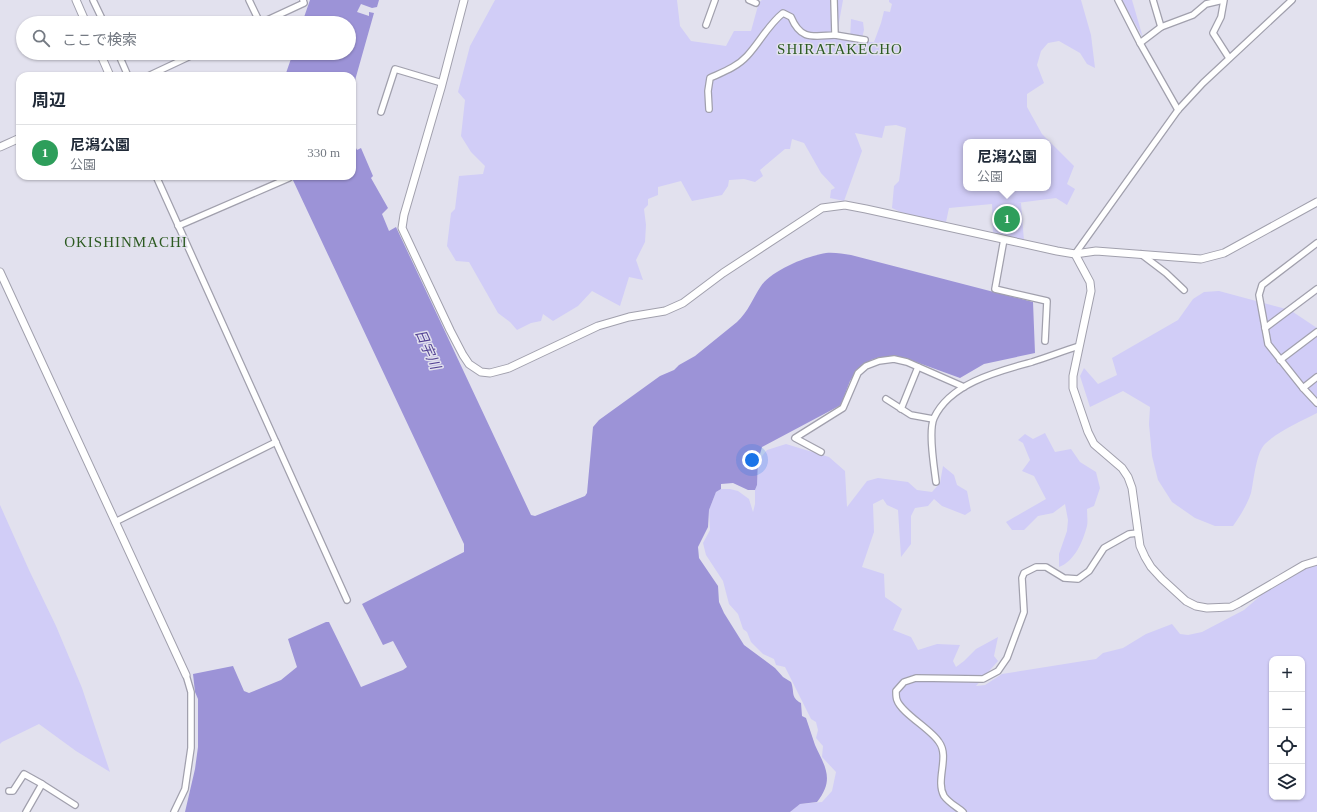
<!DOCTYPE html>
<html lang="ja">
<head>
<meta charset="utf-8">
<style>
	body { margin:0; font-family:"Times New Roman","Noto Sans JP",serif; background:#f6f6f7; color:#1f2937 }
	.controls { position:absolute; right:12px; bottom:12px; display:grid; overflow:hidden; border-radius:8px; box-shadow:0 1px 3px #0004 }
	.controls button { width:36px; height:36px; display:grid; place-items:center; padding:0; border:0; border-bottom:1px solid #e0e1e3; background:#fff; color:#1f2937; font:20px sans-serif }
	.you { position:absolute; left:752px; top:460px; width:14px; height:14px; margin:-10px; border:3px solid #fff; border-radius:50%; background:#1a73e8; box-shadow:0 0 0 6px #1a73e833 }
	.badge { display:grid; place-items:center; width:26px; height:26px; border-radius:50%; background:#226b06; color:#fff; font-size:13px; font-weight:700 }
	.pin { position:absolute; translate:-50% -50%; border:2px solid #fff; box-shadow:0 1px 4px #0006 }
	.popup { position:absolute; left:963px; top:139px; width:88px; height:52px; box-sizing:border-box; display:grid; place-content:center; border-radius:8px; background:#fff; filter:drop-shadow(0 1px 3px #0005); font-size:13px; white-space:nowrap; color:#747a83 }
	.popup b { font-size:15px; color:#1f2937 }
	.popup::after { content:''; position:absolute; left:50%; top:100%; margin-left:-8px; border:8px solid transparent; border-top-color:#fff }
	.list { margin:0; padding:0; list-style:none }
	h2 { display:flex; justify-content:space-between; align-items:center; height:52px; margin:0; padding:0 16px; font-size:17px }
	h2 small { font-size:13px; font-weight:400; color:#747a83 }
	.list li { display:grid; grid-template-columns:26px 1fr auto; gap:12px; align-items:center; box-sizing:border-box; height:56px; padding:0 16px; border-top:1px solid #e0e1e3 }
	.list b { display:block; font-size:15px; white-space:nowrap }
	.list p { margin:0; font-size:13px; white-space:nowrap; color:#747a83 }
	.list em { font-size:13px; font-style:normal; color:#747a83 }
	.icon { flex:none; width:22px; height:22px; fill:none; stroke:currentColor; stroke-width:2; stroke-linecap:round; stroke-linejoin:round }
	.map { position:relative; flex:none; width:1317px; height:812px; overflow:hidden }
	.search { position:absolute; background:#fff; box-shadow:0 1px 3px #0004; left:16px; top:16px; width:340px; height:44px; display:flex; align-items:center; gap:10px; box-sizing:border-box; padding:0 14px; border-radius:22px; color:#747a83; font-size:15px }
	.panel { position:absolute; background:#fff; box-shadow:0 1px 3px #0004; left:16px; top:72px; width:340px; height:108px; border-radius:12px }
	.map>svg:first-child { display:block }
	.green { fill:#d1cdf7; fill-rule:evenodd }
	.water { fill:#9c93d7 }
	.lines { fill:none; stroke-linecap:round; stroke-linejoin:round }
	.minor-casing { stroke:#a1a0ad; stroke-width:8 }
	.tertiary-casing { stroke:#a1a0ad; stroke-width:9 }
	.minor { stroke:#fff; stroke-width:5.5 }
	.tertiary { stroke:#fff; stroke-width:7 }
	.labels { text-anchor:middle; stroke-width:3; stroke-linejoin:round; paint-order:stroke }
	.water-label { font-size:14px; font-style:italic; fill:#534294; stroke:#e2e1ee }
	.quarter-label { font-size:15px; letter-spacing:1px; fill:#2c5a21; stroke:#e2e1ee }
</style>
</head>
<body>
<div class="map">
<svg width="1317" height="812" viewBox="0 0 1317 812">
	<rect width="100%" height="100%" fill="#e2e1ee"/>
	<!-- green -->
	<g class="green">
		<path d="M 495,0 L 677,0 L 680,26 L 691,41 L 726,46 L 734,31 L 751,31 L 759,2 L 762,0 L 843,0 L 836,39 L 850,40 L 851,19 L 863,22 L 864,30 L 861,42 L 874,42 L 881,23 L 884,11 L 890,12 L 892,4 L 889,2 L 889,0 L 1081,0 L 1091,35 L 1095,68 L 1087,64 L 1080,53 L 1059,41 L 1048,43 L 1041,51 L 1037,65 L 1044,83 L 1027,94 L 1027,107 L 1042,134 L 1074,166 L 1067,184 L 1075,189 L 1067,205 L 1056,198 L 1017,203 L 1021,203 L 1024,241 L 993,235 L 992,204 L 949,208 L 946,222 L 905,214 L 892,208 L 894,186 L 899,181 L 906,128 L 896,125 L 885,126 L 882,138 L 855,133 L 862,151 L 844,201 L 830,198 L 831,190 L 835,188 L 821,173 L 804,143 L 792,139 L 790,149 L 785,149 L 760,170 L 763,176 L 755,182 L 744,179 L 729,180 L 728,186 L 722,195 L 692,201 L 681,181 L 658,187 L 658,195 L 648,199 L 648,205 L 644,209 L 646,225 L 645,242 L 636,260 L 643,280 L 629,277 L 620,306 L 592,291 L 578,306 L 553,321 L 543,314 L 541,321 L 531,323 L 517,330 L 510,322 L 498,313 L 469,262 L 456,261 L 447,246 L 451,213 L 455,209 L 459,176 L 483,174 L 485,166 L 471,152 L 461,136 L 465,100 L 458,92 L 470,46 ZM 966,142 L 1048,142 L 1048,188 L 966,188 Z"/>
		<polygon points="1122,0 1132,0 1143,38"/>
		<path d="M 1219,291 L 1290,310 L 1317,328 L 1317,413 C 1300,422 1280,430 1266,443 C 1256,451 1254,480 1251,493 C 1247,505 1240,516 1233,526 L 1215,526 L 1195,518 L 1172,502 L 1158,480 L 1152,456 L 1149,424 L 1150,407 L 1123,391 L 1090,407 L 1080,376 L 1084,368 L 1098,384 L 1117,375 L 1112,358 L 1178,320 L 1193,299 L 1204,292 Z"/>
		<path d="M 1045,433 L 1055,452 L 1071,449 L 1080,462 L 1096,472 L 1100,488 L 1094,506 L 1087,509 C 1087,515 1088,521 1087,526 C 1083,541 1075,561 1059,567 L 1059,554 L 1067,531 L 1068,520 L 1065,504 L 1053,513 L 1038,516 L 1024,530 L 1012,530 L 1006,522 L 1046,499 L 1034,476 L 1022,471 L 1030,460 L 1023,443 L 1018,440 L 1025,434 L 1033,439 Z"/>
		<path d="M 786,444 L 829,457 L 845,471 L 847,507 L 867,481 L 878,478 L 908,482 L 917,490 L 932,492 L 940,483 L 943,466 L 954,475 L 957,485 L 967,491 L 971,511 L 965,515 L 942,506 L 934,499 L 928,506 L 915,508 L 911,516 L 911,544 L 901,557 L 898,510 L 887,505 L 883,499 L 873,504 L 874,532 L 862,567 L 884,574 L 885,597 L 902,609 L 893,630 L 911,637 L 918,650 L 937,644 L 960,645 L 953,661 L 956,667 L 964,661 L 976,649 L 998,637 L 994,656 L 998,661 L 976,686 L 985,685 L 1002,674 L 1096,659 L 1103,653 L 1123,648 L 1146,634 L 1172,624 L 1180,634 L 1188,635 L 1202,632 L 1244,610 L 1295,566 L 1317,559 L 1317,812 L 790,812 L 800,804 L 822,802 L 832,791 L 836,772 L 822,757 L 823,746 L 816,738 L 818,730 L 816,722 L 811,719 L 785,667 L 776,665 L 774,659 L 763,654 L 751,642 L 747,632 L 743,629 L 738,614 L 729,604 L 723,581 L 706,555 L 703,543 L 710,530 L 709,510 L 716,492 L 721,489 L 730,489 L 738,491 L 749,499 L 753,512 L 755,504 L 755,490 L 757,485 L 758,461 L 767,450 ZM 1272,659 L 1302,659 L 1302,797 L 1272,797 Z"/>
		<polygon points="0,505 29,570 56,626 82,688 110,772 76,751 39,724 2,742 0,744"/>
	</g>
	<!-- water -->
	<g class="water">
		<polygon points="310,0 379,0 377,7 372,8 361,4 357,12 369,16 369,12 374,13 352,91 352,76 285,76 293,53 349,53 349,23 302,23"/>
		<path d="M 352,140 L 357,150 L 361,148 L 373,176 L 371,178 L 388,208 L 382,214 L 389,231 L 396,227 L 531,515 L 535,516 L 585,496 L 587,493 L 593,427 L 599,420 L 660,376 L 674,370 L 679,365 L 695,356 L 737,322 C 748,312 753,298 761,286 C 772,270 807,256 826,253 C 834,252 843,254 851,255 L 1033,302 L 1035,353 L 984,364 L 960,378 L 905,358 L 880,357 L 871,360 L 859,368 L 850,381 L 841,405 L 762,447 L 758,461 L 757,485 L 755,490 L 748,490 L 733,483 L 721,484 L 721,489 L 716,492 L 709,510 L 708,527 L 698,547 L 699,558 L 718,586 L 719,602 L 724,613 L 744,645 L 775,668 L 783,677 L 791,682 C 795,692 790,697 801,703 L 802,716 L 806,718 C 809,727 812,736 815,745 C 825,767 835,779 817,802 L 800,804 L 790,812 L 185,812 L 195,769 L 198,747 L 198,699 L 195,692 L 193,674 L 233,666 L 244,691 L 249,693 L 281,680 L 297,667 L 288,639 L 326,622 L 329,622 L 361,687 L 403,670 L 407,667 L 393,641 L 383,645 L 362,604 L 464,552 L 464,544 L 291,176 L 352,176 Z"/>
	</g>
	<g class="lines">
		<!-- minor casing -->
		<g class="minor-casing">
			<g id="minor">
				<polyline points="93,0 104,23"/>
				<polyline points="249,0 260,23"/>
				<polyline points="749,0 756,3"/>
				<polyline points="1118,0 1140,43 1178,110"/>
				<polyline points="1153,0 1161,27 1193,15 1206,4 1223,0"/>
				<polyline points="1224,0 1221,17 1213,33 1229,58"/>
				<polyline points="261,23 304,3 303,0"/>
				<polyline points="706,25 715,0"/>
				<polyline points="835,35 865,40"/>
				<polyline points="1140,43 1161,27"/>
				<polyline points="118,53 128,76"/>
				<polyline points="148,76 197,53"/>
				<path d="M 709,109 L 708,91 L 710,78 C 723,72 737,67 747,56 C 760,42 768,25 783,13 L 791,17 C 801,41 813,36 835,35 L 834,0"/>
				<polyline points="381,112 395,69 442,83"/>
				<polyline points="156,176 347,600"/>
				<polyline points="178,226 289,178"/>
				<polyline points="1004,239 995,289 1047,301 1045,341"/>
				<polyline points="1317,243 1262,285 1259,295 1268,344 1303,388 1317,403"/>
				<polyline points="1075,254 1178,110 1203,83 1292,0"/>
				<polyline points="1141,254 1166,273 1184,290"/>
				<polyline points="1265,328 1317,289"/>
				<polyline points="1280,360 1317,332"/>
				<polyline points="1303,388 1317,377"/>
				<polyline points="886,399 911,415 933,419"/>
				<polyline points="901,409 918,367"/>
				<polyline points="821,452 795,438 843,408 858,373 866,366 879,361 894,359 907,362 964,387"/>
				<path d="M 936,482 C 934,466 928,431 934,418 C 950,383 999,371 1032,362 C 1048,357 1063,351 1079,346"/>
				<polyline points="115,522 276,442"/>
				<polyline points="42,784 75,805"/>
				<polyline points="9,791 13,791 24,774 42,784 26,812"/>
				<polyline points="174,812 185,789 191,748 191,692 186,675"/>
				<path d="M 963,812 C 957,807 949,803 944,796 C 935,780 950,757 939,742 C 931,729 901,713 897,700 C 896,698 896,694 896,691 L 904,682 L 916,678 L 983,679 L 998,671 L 1007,658 L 1024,612 L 1022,578 L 1024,573 L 1036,567 L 1046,567 L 1064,578 L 1078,579 L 1089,571 L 1104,548 L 1129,534 L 1138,533"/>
			</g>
		</g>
		<!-- tertiary casing -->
		<g class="tertiary-casing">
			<g id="tertiary">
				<polyline points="76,0 86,23"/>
				<polyline points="464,0 441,88 404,215 402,228 450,330 463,355 469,364 481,372 490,373 509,368 598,326 629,317 665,311 683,303 723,273 822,208 845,205 866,209 1057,251 1075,254 1096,251 1201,259 1224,253 1317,202"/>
				<polyline points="100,53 110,76"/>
				<polyline points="0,147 20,138"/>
				<polyline points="1075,254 1090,282 1091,291 1073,376 1073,388 1088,432 1094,444 1122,468 1128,477 1132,488 1140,546 1145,557 1151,567 1162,579 1186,601 1196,606 1207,608 1231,607 1239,603 1304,565 1317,561"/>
				<polyline points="0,272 186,675"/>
			</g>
		</g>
		<!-- minor -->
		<use href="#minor" class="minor"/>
		<!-- tertiary -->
		<use href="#tertiary" class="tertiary"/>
	</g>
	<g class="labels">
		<!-- water labels -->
		<g class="water-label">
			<text transform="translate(428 349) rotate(66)" y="5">日宇川</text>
		</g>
		<!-- quarter labels -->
		<g class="quarter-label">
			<text x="840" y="54">SHIRATAKECHO</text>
			<text x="126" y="247">OKISHINMACHI</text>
		</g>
	</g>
</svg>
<div class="controls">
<button>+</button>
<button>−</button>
<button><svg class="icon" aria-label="locate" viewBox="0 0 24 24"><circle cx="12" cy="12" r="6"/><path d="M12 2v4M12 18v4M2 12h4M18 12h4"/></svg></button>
<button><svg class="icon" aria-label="layers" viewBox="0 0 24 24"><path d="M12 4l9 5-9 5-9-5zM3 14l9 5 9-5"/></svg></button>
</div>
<div class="you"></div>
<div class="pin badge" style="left:1007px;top:219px;background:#2e9e5b">1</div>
<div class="popup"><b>尼潟公園</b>公園</div>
<div class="search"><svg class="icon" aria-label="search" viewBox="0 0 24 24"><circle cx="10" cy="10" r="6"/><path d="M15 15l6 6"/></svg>ここで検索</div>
<section class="panel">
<h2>周辺<small></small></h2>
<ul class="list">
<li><span class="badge" style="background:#2e9e5b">1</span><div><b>尼潟公園</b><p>公園</p></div><em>330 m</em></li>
</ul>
</section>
</div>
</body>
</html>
